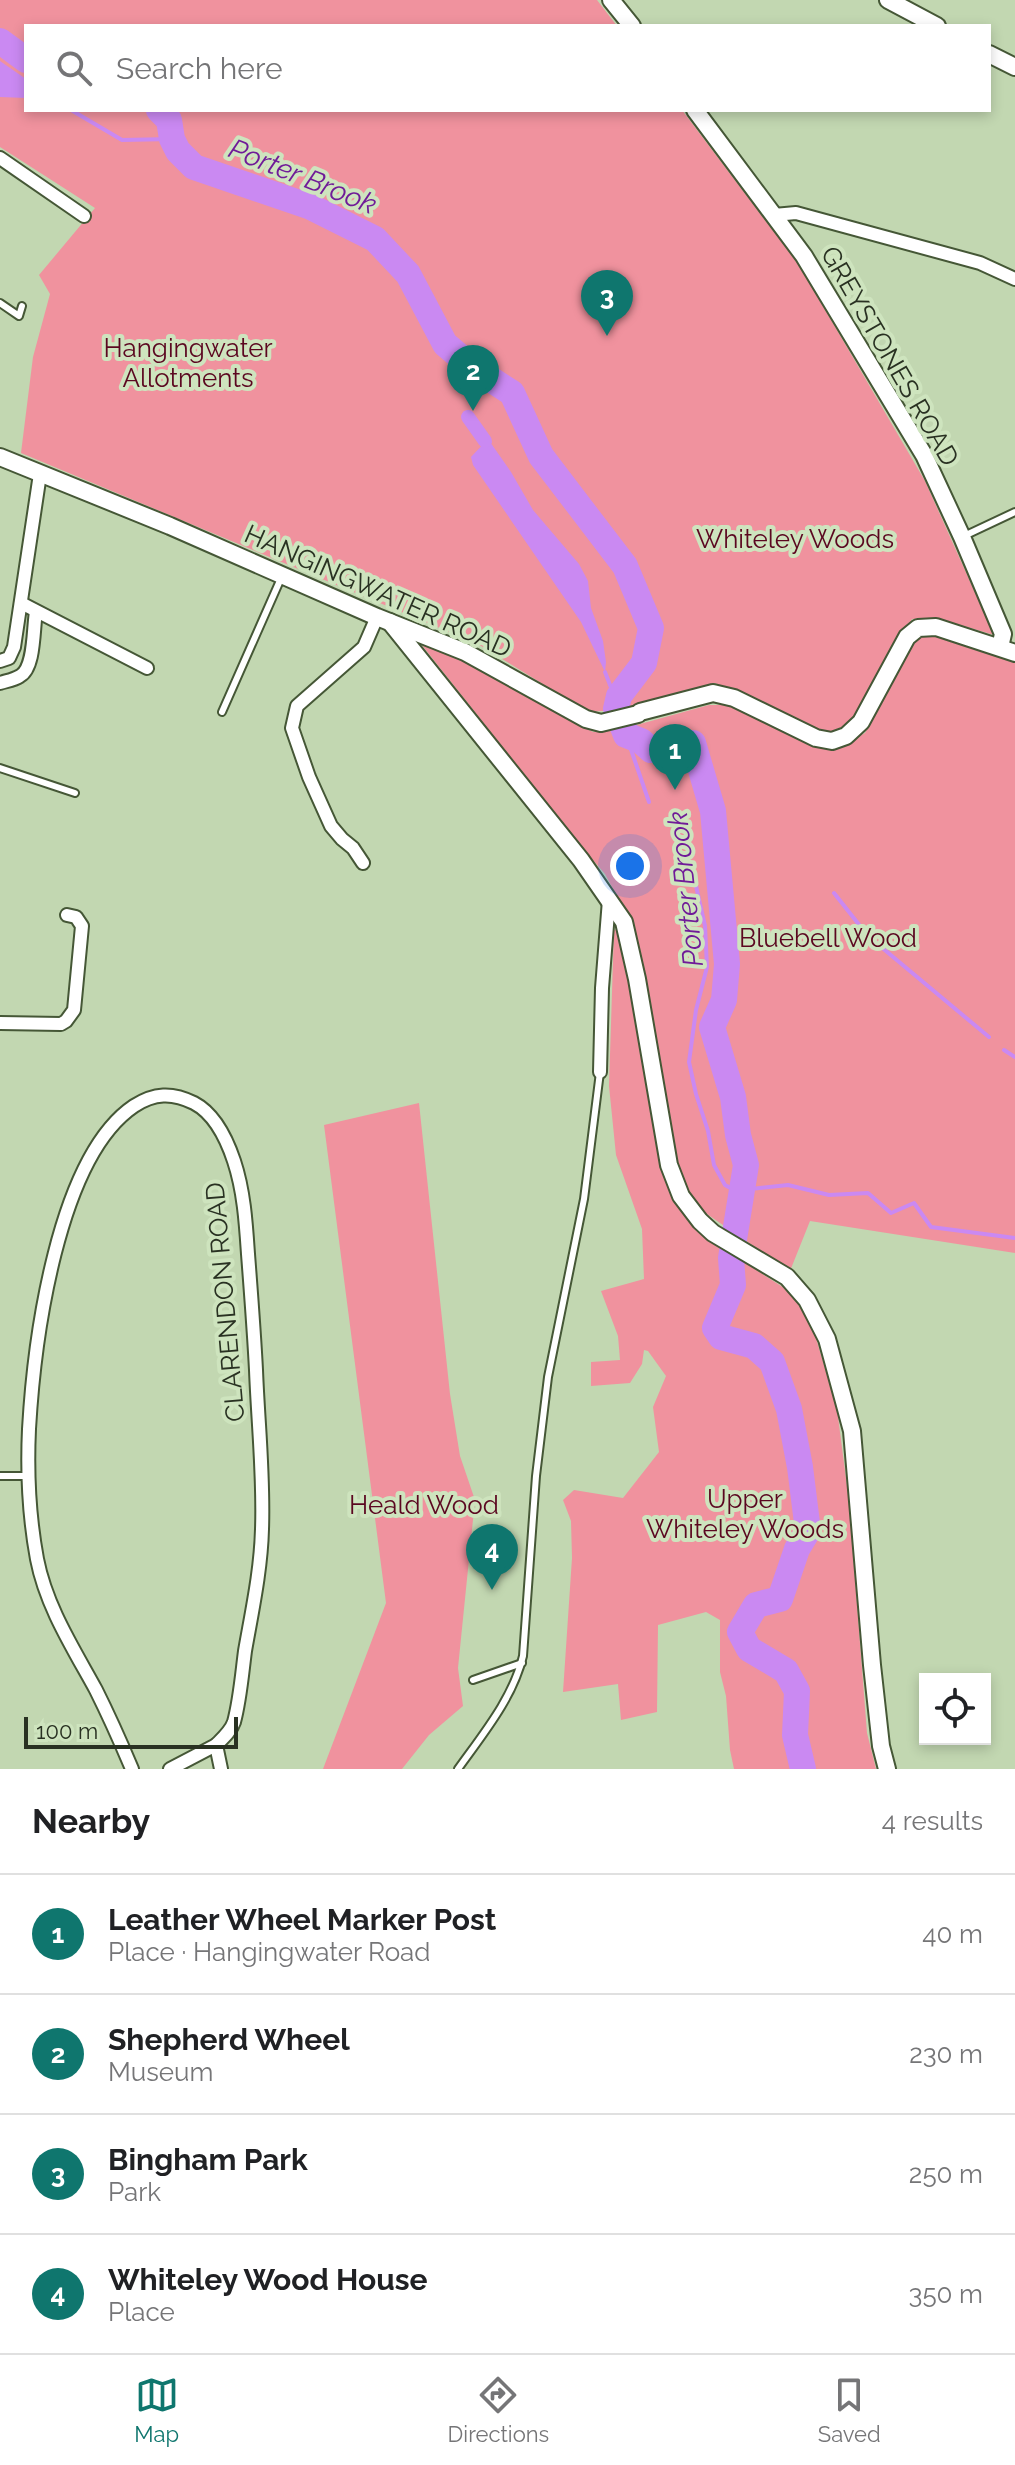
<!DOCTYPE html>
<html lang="en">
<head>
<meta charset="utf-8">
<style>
	body { margin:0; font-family:Raleway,sans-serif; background:#f2f2f2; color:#202124 }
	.controls { position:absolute; right:24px; bottom:24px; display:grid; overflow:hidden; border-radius:0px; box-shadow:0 4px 12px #0003 }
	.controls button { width:72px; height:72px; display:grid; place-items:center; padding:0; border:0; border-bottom:2px solid #e0e0e0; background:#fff; color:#202124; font:40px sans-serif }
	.scale { position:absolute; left:24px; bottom:20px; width:214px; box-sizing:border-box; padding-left:8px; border:4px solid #293122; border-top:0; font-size:22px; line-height:28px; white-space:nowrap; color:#293122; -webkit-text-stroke:6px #cee4be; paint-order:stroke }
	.you { position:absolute; left:630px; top:866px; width:28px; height:28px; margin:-20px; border:6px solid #fff; border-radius:50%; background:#1a73e8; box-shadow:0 0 0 12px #1a73e833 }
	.badge { display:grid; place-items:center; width:52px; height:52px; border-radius:50%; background:#0f766e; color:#fff; font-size:26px; font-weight:700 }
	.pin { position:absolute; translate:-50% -66px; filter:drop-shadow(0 2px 4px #0008) }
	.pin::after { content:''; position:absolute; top:42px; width:28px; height:24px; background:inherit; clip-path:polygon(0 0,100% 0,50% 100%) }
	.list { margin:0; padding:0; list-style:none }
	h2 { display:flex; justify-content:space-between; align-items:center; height:104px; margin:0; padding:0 32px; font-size:34px }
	h2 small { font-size:26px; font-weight:400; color:#757577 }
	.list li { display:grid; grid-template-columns:52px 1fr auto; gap:24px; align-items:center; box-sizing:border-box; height:120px; padding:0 32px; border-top:2px solid #e0e0e0 }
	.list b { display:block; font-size:30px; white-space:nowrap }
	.list p { margin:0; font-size:26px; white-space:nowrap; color:#757577 }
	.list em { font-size:26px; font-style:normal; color:#757577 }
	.icon { flex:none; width:44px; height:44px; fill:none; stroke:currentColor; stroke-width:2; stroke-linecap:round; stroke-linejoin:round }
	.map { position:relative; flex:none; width:1015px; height:1769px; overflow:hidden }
	.search { position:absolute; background:#fff; box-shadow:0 4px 12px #0003; left:24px; right:24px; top:24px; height:88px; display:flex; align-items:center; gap:20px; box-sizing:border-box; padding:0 28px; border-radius:0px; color:#757577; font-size:30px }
	.sheet { height:584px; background:#fff }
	nav { display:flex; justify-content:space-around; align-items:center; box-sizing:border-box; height:112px; border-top:2px solid #e0e0e0; background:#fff; font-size:22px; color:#757577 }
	nav a { display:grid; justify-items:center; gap:4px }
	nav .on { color:#0f766e }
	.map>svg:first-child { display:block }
	.green { fill:#f0929e }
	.water { fill:#ca89f2 }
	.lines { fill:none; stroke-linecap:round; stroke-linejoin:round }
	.stream { stroke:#ca89f2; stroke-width:4 }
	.canal { stroke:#ca89f2; stroke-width:14 }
	.river { stroke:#ca89f2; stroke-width:26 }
	.service-casing { stroke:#455736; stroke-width:10 }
	.minor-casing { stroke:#455736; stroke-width:16 }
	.tertiary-casing { stroke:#455736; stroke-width:20 }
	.service { stroke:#fff; stroke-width:6 }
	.minor { stroke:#fff; stroke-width:12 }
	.tertiary { stroke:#fff; stroke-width:16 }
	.labels { text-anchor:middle; stroke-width:8; stroke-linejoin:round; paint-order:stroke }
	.park-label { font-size:26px; fill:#5b0720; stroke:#cee4be }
	.street-label { font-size:26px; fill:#293122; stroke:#cee4be }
	.water-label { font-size:28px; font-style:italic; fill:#701b98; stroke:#cee4be }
</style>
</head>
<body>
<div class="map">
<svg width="1015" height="1769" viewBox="0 0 1015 1769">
	<rect width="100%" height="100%" fill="#c2d7b1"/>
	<!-- green -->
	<g class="green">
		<polygon points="0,0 597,0 617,26 26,26 26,110 682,110 799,265 925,481 994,635 937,618 912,619 854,722 825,734 715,683 617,710 588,712 478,644 21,453 33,357 50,294 39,275 95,208 0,147"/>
		<polygon points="941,633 1015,660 1015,1253 810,1221 790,1271 704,1212 685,1186 669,1143 632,925 605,874 520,775 478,716 417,639 469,661 593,732 622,729 709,705 730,705 817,748 840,747 865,733 914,640 927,634"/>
		<polygon points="619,929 632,980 649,1102 665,1174 675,1199 699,1233 792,1293 813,1328 837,1409 849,1502 867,1733 876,1769 734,1769 730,1750 726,1696 720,1672 720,1620 706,1612 658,1625 657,1712 621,1720 618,1684 563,1692 572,1558 571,1521 563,1500 574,1490 623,1498 659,1452 653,1407 666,1376 648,1351 644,1350 642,1364 630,1383 591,1386 591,1362 620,1360 618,1336 601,1291 644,1279 642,1229 616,1155 609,1086 614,930"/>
		<polygon points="419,1103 450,1394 460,1456 475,1500 458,1668 463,1706 429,1735 402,1769 323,1769 386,1603 324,1125"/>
	</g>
	<!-- water -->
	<g class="water">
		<polygon points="0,61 26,79 26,98 0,97"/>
		<polygon points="488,439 511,472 533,510 579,564 588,581 591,608 603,641 606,662 605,672 581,622 473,465 471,457"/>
	</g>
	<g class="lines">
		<!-- stream -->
		<g class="stream">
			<polyline points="71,110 122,140 172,139"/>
			<polyline points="605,672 617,703"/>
			<polyline points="629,712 626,704 631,680"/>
			<polyline points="633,721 641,741"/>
			<polyline points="626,735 649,802"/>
			<polyline points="694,877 705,926 707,967 696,1010 689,1062 696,1094 708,1131 714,1165 725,1185 741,1194"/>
			<polyline points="834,893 868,936 989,1037"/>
			<polyline points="1004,1050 1015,1057"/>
			<polyline points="742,1190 788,1185 829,1195 868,1193 891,1213 914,1203 931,1227 1015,1238"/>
		</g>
		<!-- canal -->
		<polyline class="canal" points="468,417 485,441"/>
		<!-- river -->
		<g class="river">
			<polyline points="0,41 26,60"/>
			<polyline points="159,110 169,120 172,139 178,151 194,167 311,207 375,239 408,274 445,344 472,367 512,393 541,456 625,566 651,628 644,663 619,696 616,709 626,735 641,741 651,750 693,743 713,811 727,964 724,1000 712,1027 733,1097 738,1135 746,1165 731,1258 733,1285 715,1328 721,1337 754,1346 772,1362 789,1409 800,1467 808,1531 797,1549 780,1599 756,1605 740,1632 749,1649 786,1671 797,1691 795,1735 803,1769"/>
		</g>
		<!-- service casing -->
		<g class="service-casing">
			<g id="service">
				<polyline points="0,303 19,316 22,306"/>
				<polyline points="964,536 1015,512"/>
				<polyline points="222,712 282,576"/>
				<polyline points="0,768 75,793"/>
				<polyline points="0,1476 28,1476"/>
				<polyline points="473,1680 522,1663"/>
				<path d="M 458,1769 C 483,1734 513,1698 523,1656 L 536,1476 L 548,1377 L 584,1199 L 600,1072"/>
			</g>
		</g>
		<!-- minor casing -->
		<g class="minor-casing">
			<g id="minor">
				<polyline points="0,158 84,216"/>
				<polyline points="774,215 796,213 980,263 1015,279"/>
				<polyline points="21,603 147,668"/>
				<polyline points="0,661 9,658 14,647 40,474"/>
				<path d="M 0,683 C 6,681 14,680 20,676 C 35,668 33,628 36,612"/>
				<polyline points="363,863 353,848 342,839 331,826 309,777 292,728 297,706 364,647 377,617"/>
				<polyline points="0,1023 61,1024 66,1021 74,1010 82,926 76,917 67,915"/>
				<polyline points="600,1072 602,988 609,900"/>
				<path d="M 132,1769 C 121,1743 109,1716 96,1690 C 73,1648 46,1606 37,1559 C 29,1516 27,1472 29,1429 C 34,1342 57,1158 134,1106 C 154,1093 172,1092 194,1103 C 215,1114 227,1140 234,1161 C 244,1191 246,1224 248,1254 C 251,1293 254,1331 256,1370 C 258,1423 264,1476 262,1529 C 261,1570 252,1611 245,1651 C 242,1674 240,1700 234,1722 C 231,1731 223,1738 216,1745 L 221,1769"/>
				<polyline points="170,1769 216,1745"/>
			</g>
		</g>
		<!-- tertiary casing -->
		<g class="tertiary-casing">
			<g id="tertiary">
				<polyline points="611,0 632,26"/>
				<polyline points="888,0 937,26"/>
				<polyline points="989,54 1015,67"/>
				<polyline points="695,110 804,256 924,455 962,537 1003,634 1000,647"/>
				<polyline points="0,457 170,526 377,617 465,652 586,719 601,723 638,714"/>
				<polyline points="390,622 581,860 624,922 637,979 669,1165 681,1196 700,1221 713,1233 787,1277 807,1300 827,1339 852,1431 872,1665 881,1746 887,1769"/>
				<polyline points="640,712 713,693 734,698 816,738 832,741 846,736 861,722 907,637 918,628 936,627 1015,653"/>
			</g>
		</g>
		<!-- service -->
		<use href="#service" class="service"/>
		<!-- minor -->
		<use href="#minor" class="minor"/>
		<!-- tertiary -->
		<use href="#tertiary" class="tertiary"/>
	</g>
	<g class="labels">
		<!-- park labels -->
		<g class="park-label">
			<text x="188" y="357">Hangingwater<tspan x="188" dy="30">Allotments</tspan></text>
			<text x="795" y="548">Whiteley Woods</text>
			<text x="828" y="947">Bluebell Wood</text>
			<text x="745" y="1508">Upper<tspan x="745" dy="30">Whiteley Woods</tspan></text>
			<text x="424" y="1514">Heald Wood</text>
		</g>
		<!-- street labels -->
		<g class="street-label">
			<text transform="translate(890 356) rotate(60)" y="9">GREYSTONES ROAD</text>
			<text transform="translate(378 591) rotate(24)" y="9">HANGINGWATER ROAD</text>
			<text transform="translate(225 1302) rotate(-95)" y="9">CLARENDON ROAD</text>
		</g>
		<!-- water labels -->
		<g class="water-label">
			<text transform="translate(303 176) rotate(22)" y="10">Porter Brook</text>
			<text transform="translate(685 889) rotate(-96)" y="10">Porter Brook</text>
		</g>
	</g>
</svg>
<div class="controls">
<button><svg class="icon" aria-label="locate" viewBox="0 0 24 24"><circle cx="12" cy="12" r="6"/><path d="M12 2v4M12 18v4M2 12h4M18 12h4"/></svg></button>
</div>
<div class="scale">100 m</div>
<div class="you"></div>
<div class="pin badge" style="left:675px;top:790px">1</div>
<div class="pin badge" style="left:473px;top:411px">2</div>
<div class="pin badge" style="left:607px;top:336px">3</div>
<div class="pin badge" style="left:492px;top:1590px">4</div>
<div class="search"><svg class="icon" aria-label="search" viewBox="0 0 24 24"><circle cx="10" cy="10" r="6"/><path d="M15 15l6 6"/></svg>Search here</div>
</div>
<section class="sheet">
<h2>Nearby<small>4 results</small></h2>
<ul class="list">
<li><span class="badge">1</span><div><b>Leather Wheel Marker Post</b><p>Place · Hangingwater Road</p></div><em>40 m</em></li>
<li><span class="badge">2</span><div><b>Shepherd Wheel</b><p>Museum</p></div><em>230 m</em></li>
<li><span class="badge">3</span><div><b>Bingham Park</b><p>Park</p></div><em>250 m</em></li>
<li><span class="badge">4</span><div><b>Whiteley Wood House</b><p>Place</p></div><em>350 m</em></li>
</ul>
</section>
<nav>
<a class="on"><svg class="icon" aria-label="map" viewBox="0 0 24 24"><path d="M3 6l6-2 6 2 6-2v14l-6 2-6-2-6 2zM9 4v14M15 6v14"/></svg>Map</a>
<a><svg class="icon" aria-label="directions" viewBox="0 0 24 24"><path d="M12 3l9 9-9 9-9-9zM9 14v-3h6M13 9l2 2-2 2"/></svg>Directions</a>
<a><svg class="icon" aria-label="saved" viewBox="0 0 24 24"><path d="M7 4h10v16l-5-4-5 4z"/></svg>Saved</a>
</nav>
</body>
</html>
